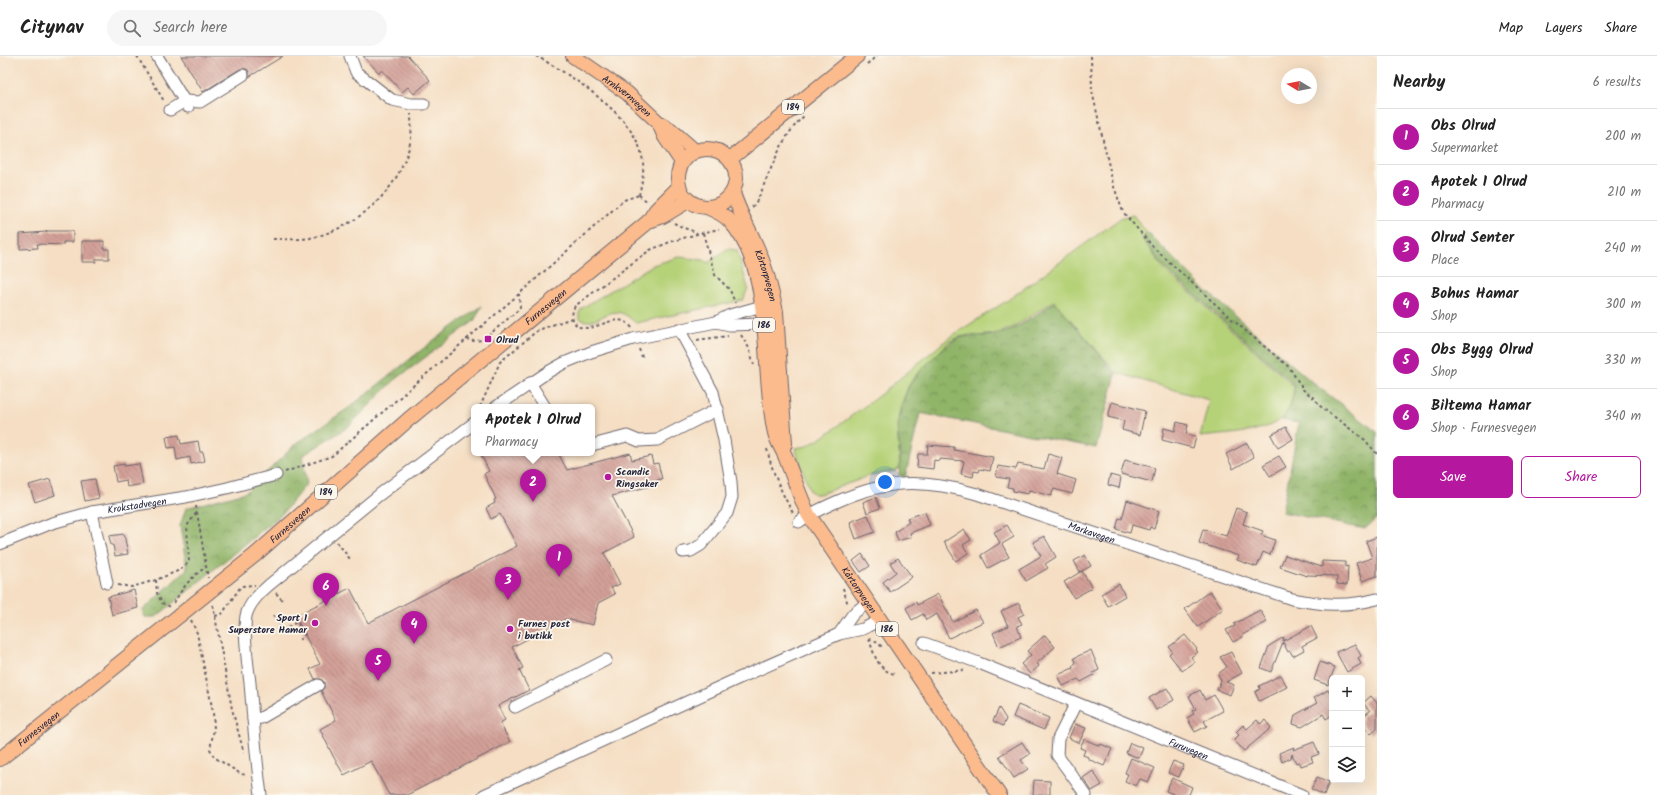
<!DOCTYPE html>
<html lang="en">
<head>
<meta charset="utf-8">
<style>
	body { margin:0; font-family:Kalam,sans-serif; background:#f6f6f6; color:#222 }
	.controls { position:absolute; right:12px; bottom:12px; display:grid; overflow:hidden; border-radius:6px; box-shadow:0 4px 16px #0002 }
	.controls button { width:36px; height:36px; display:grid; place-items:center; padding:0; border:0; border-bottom:1px solid #e0e0e0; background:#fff; color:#222; font:20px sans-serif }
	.compass { position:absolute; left:1281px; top:12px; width:36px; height:36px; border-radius:50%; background:#fff; box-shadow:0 4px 16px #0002; rotate:280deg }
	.you { position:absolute; left:885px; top:426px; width:14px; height:14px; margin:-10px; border:3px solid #fff; border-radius:50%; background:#1a73e8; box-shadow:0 0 0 6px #1a73e833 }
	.badge { display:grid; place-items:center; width:26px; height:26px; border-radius:50%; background:#b5179e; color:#fff; font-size:13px; font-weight:700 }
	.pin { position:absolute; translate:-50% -33px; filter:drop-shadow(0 1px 2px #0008) }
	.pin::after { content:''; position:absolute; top:21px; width:14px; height:12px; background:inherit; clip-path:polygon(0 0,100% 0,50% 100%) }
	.popup { position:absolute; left:471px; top:348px; width:124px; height:52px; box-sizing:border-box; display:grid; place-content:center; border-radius:6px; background:#fff; filter:drop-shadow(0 1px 3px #0005); font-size:13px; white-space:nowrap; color:#767676 }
	.popup b { font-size:15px; color:#222 }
	.popup::after { content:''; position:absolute; left:50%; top:100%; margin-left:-8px; border:8px solid transparent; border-top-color:#fff }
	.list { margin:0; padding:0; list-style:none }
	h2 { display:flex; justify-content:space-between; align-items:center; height:52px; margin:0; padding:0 16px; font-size:17px }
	h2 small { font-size:13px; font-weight:400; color:#767676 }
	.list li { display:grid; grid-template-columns:26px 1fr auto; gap:12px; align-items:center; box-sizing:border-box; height:56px; padding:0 16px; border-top:1px solid #e0e0e0 }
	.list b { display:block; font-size:15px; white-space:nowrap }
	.list p { margin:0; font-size:13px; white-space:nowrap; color:#767676 }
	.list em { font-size:13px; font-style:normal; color:#767676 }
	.actions { display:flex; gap:8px; padding:12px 16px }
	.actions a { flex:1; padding:9px 0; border:1px solid #b5179e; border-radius:6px; text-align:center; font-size:14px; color:#b5179e }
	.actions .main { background:#b5179e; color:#fff }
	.icon { flex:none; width:22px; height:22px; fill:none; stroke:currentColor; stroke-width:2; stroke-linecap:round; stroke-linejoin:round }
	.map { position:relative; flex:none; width:1377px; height:739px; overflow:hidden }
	header { display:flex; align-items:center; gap:24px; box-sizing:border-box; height:56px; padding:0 20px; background:#fff; border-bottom:1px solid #e0e0e0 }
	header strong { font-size:19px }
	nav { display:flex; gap:22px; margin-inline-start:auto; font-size:14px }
	.search { width:280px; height:36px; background:#f6f6f6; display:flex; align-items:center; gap:10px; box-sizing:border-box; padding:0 14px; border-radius:22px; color:#767676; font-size:15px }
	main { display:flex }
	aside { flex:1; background:#fff }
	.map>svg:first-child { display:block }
	.green { fill:#b6d278; stroke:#6c7a5a }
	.forest { fill:url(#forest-crowns); stroke:#596b52 }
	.building { fill:url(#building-back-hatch) }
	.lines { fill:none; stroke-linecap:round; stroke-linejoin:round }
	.minor-casing { stroke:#6c646b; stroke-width:13 }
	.major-casing { stroke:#6c646b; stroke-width:16 }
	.path { stroke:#6c646b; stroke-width:2; stroke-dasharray:3 3; stroke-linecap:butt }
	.minor { stroke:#fff; stroke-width:11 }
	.major { stroke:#fbbb8d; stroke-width:14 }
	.poi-dot { fill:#b5179e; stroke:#fbf7ec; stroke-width:1.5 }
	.labels { text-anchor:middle; stroke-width:3.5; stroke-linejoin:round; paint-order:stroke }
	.shield { fill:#fbf7ec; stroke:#636270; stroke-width:1 }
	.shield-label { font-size:9px; font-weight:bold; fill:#22223b }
	.street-label { font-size:10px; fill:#22223b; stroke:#fbf7ec }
	.poi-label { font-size:10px; font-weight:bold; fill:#22223b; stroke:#fbf7ec; text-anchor:start }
</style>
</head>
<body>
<header>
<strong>Citynav</strong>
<div class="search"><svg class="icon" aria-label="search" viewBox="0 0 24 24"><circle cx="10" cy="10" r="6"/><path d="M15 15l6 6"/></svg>Search here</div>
<nav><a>Map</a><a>Layers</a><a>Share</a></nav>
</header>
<main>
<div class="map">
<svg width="1377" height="739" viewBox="0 0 1377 739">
	<defs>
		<pattern id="forest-crowns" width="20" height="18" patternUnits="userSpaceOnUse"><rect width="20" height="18" fill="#90b468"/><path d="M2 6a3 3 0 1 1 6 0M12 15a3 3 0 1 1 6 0" fill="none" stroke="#759257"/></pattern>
		<pattern id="building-back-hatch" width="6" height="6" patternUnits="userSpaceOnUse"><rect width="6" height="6" fill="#d3a098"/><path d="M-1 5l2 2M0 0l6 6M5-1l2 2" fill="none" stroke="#ab827d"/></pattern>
	</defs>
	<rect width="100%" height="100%" fill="#fbf7ec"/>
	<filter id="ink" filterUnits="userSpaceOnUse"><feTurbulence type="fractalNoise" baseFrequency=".025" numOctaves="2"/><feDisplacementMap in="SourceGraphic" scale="8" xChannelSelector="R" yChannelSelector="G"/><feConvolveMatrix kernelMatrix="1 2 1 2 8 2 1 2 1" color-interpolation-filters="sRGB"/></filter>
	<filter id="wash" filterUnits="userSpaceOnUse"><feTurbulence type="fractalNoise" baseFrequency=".012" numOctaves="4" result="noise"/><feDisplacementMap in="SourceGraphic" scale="16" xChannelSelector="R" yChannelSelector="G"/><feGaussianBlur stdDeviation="0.9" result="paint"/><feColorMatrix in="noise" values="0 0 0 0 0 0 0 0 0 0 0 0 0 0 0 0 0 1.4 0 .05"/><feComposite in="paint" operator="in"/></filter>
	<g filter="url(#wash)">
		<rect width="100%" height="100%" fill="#f5dec3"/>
		<!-- green -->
		<g class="green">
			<path d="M 1133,159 L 1147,177 L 1142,182 L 1164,213 L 1294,330 C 1293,339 1291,351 1285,359 C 1269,378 1223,378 1200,381 L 1209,344 L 1117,317 L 1054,245 L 1014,271 L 998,277 L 980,280 L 969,279 L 959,281 L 949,286 L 914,321 L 908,331 L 900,353 L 897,370 L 900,412 L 895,415 L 869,420 L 820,438 L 814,438 L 810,435 L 795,392 L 807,390 L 823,381 L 881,338 L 950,281 L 1008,244 L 1122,161 Z"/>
			<path d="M 727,193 L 737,194 L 748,232 L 743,244 L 636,267 C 632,264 626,258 621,257 C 605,252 595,273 579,262 L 579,257 L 582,252 L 653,209 L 679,201 L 704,204 L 708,207 Z"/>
		</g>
		<!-- forest -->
		<g class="forest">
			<path d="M 1148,177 L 1202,231 L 1312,326 L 1377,376 L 1377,462 L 1365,473 L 1282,456 L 1299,367 L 1281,364 C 1290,355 1293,342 1295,329 L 1165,212 L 1142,182 Z"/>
			<path d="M 1055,246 L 1116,318 L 1096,392 L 920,357 L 905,422 L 899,419 C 903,397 894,375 901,353 C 903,345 906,337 909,330 C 916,318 946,286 960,282 C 971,278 986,282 999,278 C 1019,273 1037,258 1055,246 Z"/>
			<polygon points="482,250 474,265 395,324 348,371 302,400 307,427 283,457 156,561 145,561 142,555 187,513 180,470 186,452 246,436 297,387 350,351 434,284"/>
		</g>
		<g id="blocks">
			<!-- building -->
			<g class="building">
				<polygon points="181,0 283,0 249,21 249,16 247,13 240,13 203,36"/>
				<polygon points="363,0 408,0 430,24 414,38 408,31 402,36 382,14 379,17"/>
				<polygon points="47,175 73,175 73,186 63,186 63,189 37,188 38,192 20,193 20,178 46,176"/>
				<polygon points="82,185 104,185 104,193 109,193 109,203 96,203 96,206 82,206"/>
				<polygon points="1112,346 1145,355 1140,379 1122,374 1124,365 1108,361"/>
				<polygon points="1177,366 1188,369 1186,378 1196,380 1193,392 1162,384 1164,372 1175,375"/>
				<polygon points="1286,371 1293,383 1278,392 1271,379"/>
				<polygon points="179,379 181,388 198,385 200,396 203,396 205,405 191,408 190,401 177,404 175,391 168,392 166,381"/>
				<polygon points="1247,387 1254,401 1233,413 1226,398"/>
				<polygon points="928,389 954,391 954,394 993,401 990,415 980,413 979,416 974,415 973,421 961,418 964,405 939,403 939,405 934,404 933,413 917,411 918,398 927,398"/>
				<polygon points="480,397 558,397 567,414 630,397 632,404 651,400 653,408 658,407 662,423 657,424 658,428 612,440 634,481 604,497 620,528 611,532 615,538 598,547 593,569 566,563 512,591 523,612 519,614 529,634 498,650 505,664 500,667 510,686 407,739 389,739 371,705 344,719 333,700 320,673 336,664 321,635 324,632 324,626 321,623 315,623 310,613 320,608 295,560 350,532 368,567 517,490 500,458 491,463 486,452 495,447 494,444 496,443 484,418 489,415"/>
				<polygon points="1048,398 1062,402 1057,418 1076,424 1072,438 1054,433 1051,440 1029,434 1028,438 1013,435 1013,432 1007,431 1009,423 996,421 998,410 1016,413 1018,408 1044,413"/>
				<polygon points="1279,400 1286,411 1270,420 1263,409"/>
				<polygon points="1125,404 1155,412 1152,426 1121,418"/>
				<polygon points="124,408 124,410 139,408 143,428 127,431 126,424 116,426 113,410"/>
				<polygon points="1110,419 1121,422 1119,432 1108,429"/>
				<polygon points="50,423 55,439 35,446 29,429"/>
				<polygon points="95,423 99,442 85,445 81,425"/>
				<polygon points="876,441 880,452 867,457 863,446"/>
				<polygon points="1127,444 1159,455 1154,473 1150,471 1149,474 1132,469 1130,477 1116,473 1119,462 1122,463"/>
				<polygon points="1236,452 1247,456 1243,468 1263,475 1261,479 1275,484 1270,499 1263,496 1257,511 1237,504 1239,500 1199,487 1203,473 1226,480"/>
				<polygon points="925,456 930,469 910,477 911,481 898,485 895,476 909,466 907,462"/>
				<polygon points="868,459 875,476 856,483 850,466"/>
				<polygon points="1007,469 1014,481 1002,488 1009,501 988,512 981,499 1000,487 994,476"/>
				<polygon points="964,473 971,484 963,489 968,497 956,505 944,486"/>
				<polygon points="124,478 128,498 115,500 113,489 111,489 109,480"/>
				<polygon points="1044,480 1056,501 1045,508 1048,512 1026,525 1019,513 1041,500 1033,486"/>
				<polygon points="1377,481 1377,520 1362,525 1356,507 1372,502 1366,485"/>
				<polygon points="862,498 870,510 861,516 853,505"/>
				<polygon points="1085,499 1091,510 1080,516 1074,505"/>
				<polygon points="1285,499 1322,511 1322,505 1345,506 1345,511 1348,510 1347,529 1337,528 1337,520 1307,519 1307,520 1280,511"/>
				<polygon points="898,502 912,521 890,536 883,526 896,516 890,507"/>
				<polygon points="1082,515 1092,532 1074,542 1064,526"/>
				<polygon points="1119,528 1125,540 1108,550 1101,538"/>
				<polygon points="134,534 138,552 112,559 108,541"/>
				<polygon points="1210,535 1223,553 1198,571 1185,553"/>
				<polygon points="938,538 953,566 976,554 983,566 949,582 937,558 926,564 923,558 912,564 906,552 916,546 917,549"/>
				<polygon points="1019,547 1024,558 1018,561 1022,568 1017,570 1021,581 999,591 993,577 1008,570 1001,555"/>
				<polygon points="1260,554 1267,566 1242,579 1243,581 1233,586 1226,574 1235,570 1234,568"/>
				<polygon points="1311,570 1317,582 1302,590 1304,594 1293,600 1290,595 1288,596 1283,586 1271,616 1261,612 1269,590 1284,581 1283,585"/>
				<polygon points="1045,579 1055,591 1037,607 1039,610 1030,618 1021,608 1031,599 1027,595"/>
				<polygon points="1185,579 1197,593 1196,594 1198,596 1191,601 1195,606 1182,615 1169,598 1172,595 1169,591"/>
				<polygon points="1355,588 1361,600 1358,602 1361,608 1347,616 1336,596"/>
				<polygon points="1091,594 1099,614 1093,617 1094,619 1081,626 1078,623 1063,630 1058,619 1073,612 1072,610 1076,607 1074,602"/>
				<polygon points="1231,596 1242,617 1226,626 1234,629 1230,639 1217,634 1221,624 1218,618 1227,611 1220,601"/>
				<polygon points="1320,606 1335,611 1328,629 1314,624"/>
				<polygon points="1281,619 1287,631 1259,645 1255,636 1260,633 1259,630"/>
				<polygon points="1167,632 1174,644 1156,654 1149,642"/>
				<polygon points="1200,634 1205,644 1214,639 1223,655 1204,665 1207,670 1195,676 1187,662 1194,658 1192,655 1196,653 1189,640"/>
				<polygon points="1328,634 1332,640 1332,659 1326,663 1323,658 1302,671 1293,668 1295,659 1317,647 1314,642"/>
				<polygon points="1371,640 1377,647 1377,673 1371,678 1362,668 1362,661 1370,655 1363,647"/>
				<polygon points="1018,649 1049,662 1044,674 1013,661"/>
				<polygon points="999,652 1006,663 1003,670 993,665"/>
				<polygon points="1257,664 1260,668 1265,664 1271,672 1244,695 1234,684 1239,679 1236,676 1243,669 1247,673"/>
				<polygon points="1075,668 1086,672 1079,687 1069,682"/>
				<polygon points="1084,683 1100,690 1101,688 1112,693 1104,710 1088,703 1088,701 1083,699 1085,694 1080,692"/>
				<polygon points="1022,686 1030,698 1021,704 1028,713 1014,722 999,700"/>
				<polygon points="1314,686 1319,698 1311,701 1313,706 1301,710 1299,706 1296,707 1292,698 1291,702 1282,706 1279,697 1294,691 1293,694"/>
				<polygon points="1130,687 1143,692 1139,702 1126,697"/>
				<polygon points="1131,702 1155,712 1148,726 1140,723 1136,730 1125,725 1128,718 1125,717"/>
				<polygon points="1173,705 1184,709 1179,721 1168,717"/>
				<polygon points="1093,715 1102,729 1092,735 1083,722"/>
				<polygon points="1317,721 1329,726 1324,739 1311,733"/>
				<polygon points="1172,722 1192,731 1189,739 1175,739 1166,735"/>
				<polygon points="1034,724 1050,725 1050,739 1033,739"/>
			</g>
		</g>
	</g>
	<g filter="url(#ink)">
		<use href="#blocks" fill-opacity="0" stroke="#6c646b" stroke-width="1"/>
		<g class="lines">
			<!-- minor casing -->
			<g class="minor-casing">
				<g id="minor">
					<polyline points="157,0 188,51"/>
					<polyline points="350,0 356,16 392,44 411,48 424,48"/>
					<polyline points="170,54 185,45 200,46 243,19"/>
					<polyline points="716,266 730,269 764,268 769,263"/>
					<polyline points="679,273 713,336 724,384 731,426 732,441 727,457 701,489 691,495 683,496"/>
					<polyline points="530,327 545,351"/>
					<polyline points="496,351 548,316 564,307 591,296 633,283 716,266 730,259 762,250 769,253"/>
					<polyline points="592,389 627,380 639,385 657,384 718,353"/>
					<polyline points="92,456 107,527"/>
					<path id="s1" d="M 799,466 C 810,457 823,452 836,446 C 887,423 924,423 977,438 L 1292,543 C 1323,549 1346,551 1377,543"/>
					<path id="s2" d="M 0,488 L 52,467 L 92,456 L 186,441 L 227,432 L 276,419"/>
					<polyline points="839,578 853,558 868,546"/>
					<path id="s3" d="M 924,587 L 979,607 L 1302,739"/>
					<polyline points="1076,647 1058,683 1057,699 1086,739"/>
					<polyline points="515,651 606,604"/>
					<polyline points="253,663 261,662 318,629"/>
					<path d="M 261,739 C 256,702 253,664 250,627 C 248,610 243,576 246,560 C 249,547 260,537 269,529 L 379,439 L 474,367"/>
					<polyline points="484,739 737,623 839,578 863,573 880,564"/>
				</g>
			</g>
			<!-- major casing -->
			<g class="major-casing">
				<g id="major">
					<path id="s4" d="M 573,0 L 627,37 L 659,67 L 671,74 L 695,95"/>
					<polyline points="659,67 665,81 682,106"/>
					<circle cx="707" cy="122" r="29"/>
					<polyline points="730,103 857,0"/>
					<path id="s5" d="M 733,137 C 740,159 752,178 760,199 C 768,218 772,237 776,256 L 785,388"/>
					<path id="s6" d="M 709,152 C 716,155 723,158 729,164 C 776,214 760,313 775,377 C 777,386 783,394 786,402 C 793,421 800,440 808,458 L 999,739"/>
					<polyline points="649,165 663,160 688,145"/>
					<path id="s7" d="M 0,703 L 255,499 L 409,363 L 648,166 L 656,154 L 679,131"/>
				</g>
			</g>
			<!-- path -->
			<g class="path">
				<polyline points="137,0 164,45"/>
				<path d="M 536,0 C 571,19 634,59 642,100 C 645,114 642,126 639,139"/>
				<polyline points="1091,0 1092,35 1113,128 1123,156 1154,192 1234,265 1289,311 1301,330 1301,332 1315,343 1320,350 1365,384 1377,398"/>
				<polyline points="867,8 877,0"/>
				<polyline points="639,139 648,146"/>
				<path d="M 752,151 C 759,144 762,133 766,124 C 776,101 785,77 804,60"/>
				<polyline points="674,167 684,172 696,176 697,178 719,173"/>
				<polyline points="703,177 715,219 730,234 735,247"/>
				<path d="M 273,183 C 285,183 298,184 310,182 C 358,172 403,132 411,82 C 412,74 411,66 411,58"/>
				<path d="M 632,272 C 620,255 602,271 588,272 C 585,272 581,271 578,271 C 571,264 571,258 575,250 L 650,194 L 670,186 L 697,178"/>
				<polyline points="741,279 749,292 754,309"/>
				<polyline points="466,283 473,285 483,284 517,255 520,252 519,238"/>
				<polyline points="697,284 728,280"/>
				<polyline points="639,293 642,301"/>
				<polyline points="480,351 500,306 538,274 572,262"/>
				<path d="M 767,393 C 772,415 781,436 793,457"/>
				<polyline points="285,416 332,400 519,238 624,144 639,139"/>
				<polyline points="196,450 208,522"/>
				<polyline points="337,486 350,503"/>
				<polyline points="156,524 157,537 162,547 171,551"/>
				<polyline points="118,529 132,531 156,524 180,514 189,506 187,470 197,456"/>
				<polyline points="843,532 848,549"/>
				<polyline points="276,537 284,546"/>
				<path d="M 174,547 C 182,532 192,520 206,511"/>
				<polyline points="213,549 232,653 244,697"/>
				<polyline points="273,559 282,574 297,566 305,578 298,585"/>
				<polyline points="215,560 222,558 241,530 255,529"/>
				<polyline points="191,564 197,577 213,656 214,673 210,693 214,701 241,718 247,719"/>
				<polyline points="869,583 878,587 883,592"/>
				<path d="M 869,583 C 874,598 878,616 896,618"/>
				<polyline points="931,617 966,614"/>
			</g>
			<!-- minor -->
			<use href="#minor" class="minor"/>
			<!-- major -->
			<use href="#major" class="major"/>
		</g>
	</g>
	<!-- markers -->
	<g class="poi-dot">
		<rect x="484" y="279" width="8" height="8" rx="2"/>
		<circle cx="608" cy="421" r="4"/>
		<circle cx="315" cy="567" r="4"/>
		<circle cx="510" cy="573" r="4"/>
	</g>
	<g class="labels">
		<!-- shield labels -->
		<g class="shield">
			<rect x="782" y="44" width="22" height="14" rx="3"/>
			<rect x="753" y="262" width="22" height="14" rx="3"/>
			<rect x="315" y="429" width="22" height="14" rx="3"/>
			<rect x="876" y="566" width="22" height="14" rx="3"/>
		</g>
		<g class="shield-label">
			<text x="793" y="54">184</text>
			<text x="764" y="272">186</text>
			<text x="326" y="439">184</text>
			<text x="887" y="576">186</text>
		</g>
		<!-- street labels -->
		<g class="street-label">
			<text dy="4" stroke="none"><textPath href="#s4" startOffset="67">Arnkvernvegen</textPath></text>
			<text dy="4" stroke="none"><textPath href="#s5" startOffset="89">Kårtorpvegen</textPath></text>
			<text dy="4" stroke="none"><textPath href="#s7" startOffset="709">Furnesvegen</textPath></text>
			<text dy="4" stroke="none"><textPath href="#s2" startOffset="143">Krokstadvegen</textPath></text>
			<text dy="4" stroke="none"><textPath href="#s7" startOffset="373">Furnesvegen</textPath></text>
			<text dy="4" stroke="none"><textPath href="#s1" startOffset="308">Markavegen</textPath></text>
			<text dy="4" stroke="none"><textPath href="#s6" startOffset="424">Kårtorpvegen</textPath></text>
			<text dy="4" stroke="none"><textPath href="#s7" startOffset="49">Furnesvegen</textPath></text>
			<text dy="4" stroke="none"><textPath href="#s3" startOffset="285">Furuvegen</textPath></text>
		</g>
		<!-- poi labels -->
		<g class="poi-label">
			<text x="496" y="287">Olrud</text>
			<text x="616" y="419">Scandic<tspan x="616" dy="12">Ringsaker</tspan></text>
			<text x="307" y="565" text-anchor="end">Sport 1<tspan x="307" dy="12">Superstore Hamar</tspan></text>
			<text x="518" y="571">Furnes post<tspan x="518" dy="12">i butikk</tspan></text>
		</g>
	</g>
</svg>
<div class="controls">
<button>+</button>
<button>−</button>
<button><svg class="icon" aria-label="layers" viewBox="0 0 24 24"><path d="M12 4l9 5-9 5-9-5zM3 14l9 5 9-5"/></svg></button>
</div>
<svg class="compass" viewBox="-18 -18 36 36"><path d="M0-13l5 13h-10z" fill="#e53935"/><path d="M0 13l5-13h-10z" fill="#767676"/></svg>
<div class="you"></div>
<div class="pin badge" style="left:559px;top:521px">1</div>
<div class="pin badge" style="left:533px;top:446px">2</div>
<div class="popup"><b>Apotek 1 Olrud</b>Pharmacy</div>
<div class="pin badge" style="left:508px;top:544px">3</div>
<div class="pin badge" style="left:414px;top:588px">4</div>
<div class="pin badge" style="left:378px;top:625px">5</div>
<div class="pin badge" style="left:326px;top:550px">6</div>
</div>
<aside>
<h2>Nearby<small>6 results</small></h2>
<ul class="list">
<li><span class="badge">1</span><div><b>Obs Olrud</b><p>Supermarket</p></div><em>200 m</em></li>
<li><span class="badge">2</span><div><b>Apotek 1 Olrud</b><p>Pharmacy</p></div><em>210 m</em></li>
<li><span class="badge">3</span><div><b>Olrud Senter</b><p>Place</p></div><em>240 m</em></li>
<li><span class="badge">4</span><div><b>Bohus Hamar</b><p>Shop</p></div><em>300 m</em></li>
<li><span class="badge">5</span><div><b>Obs Bygg Olrud</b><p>Shop</p></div><em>330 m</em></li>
<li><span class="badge">6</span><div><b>Biltema Hamar</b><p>Shop · Furnesvegen</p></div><em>340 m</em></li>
</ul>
<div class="actions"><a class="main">Save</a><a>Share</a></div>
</aside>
</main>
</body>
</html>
